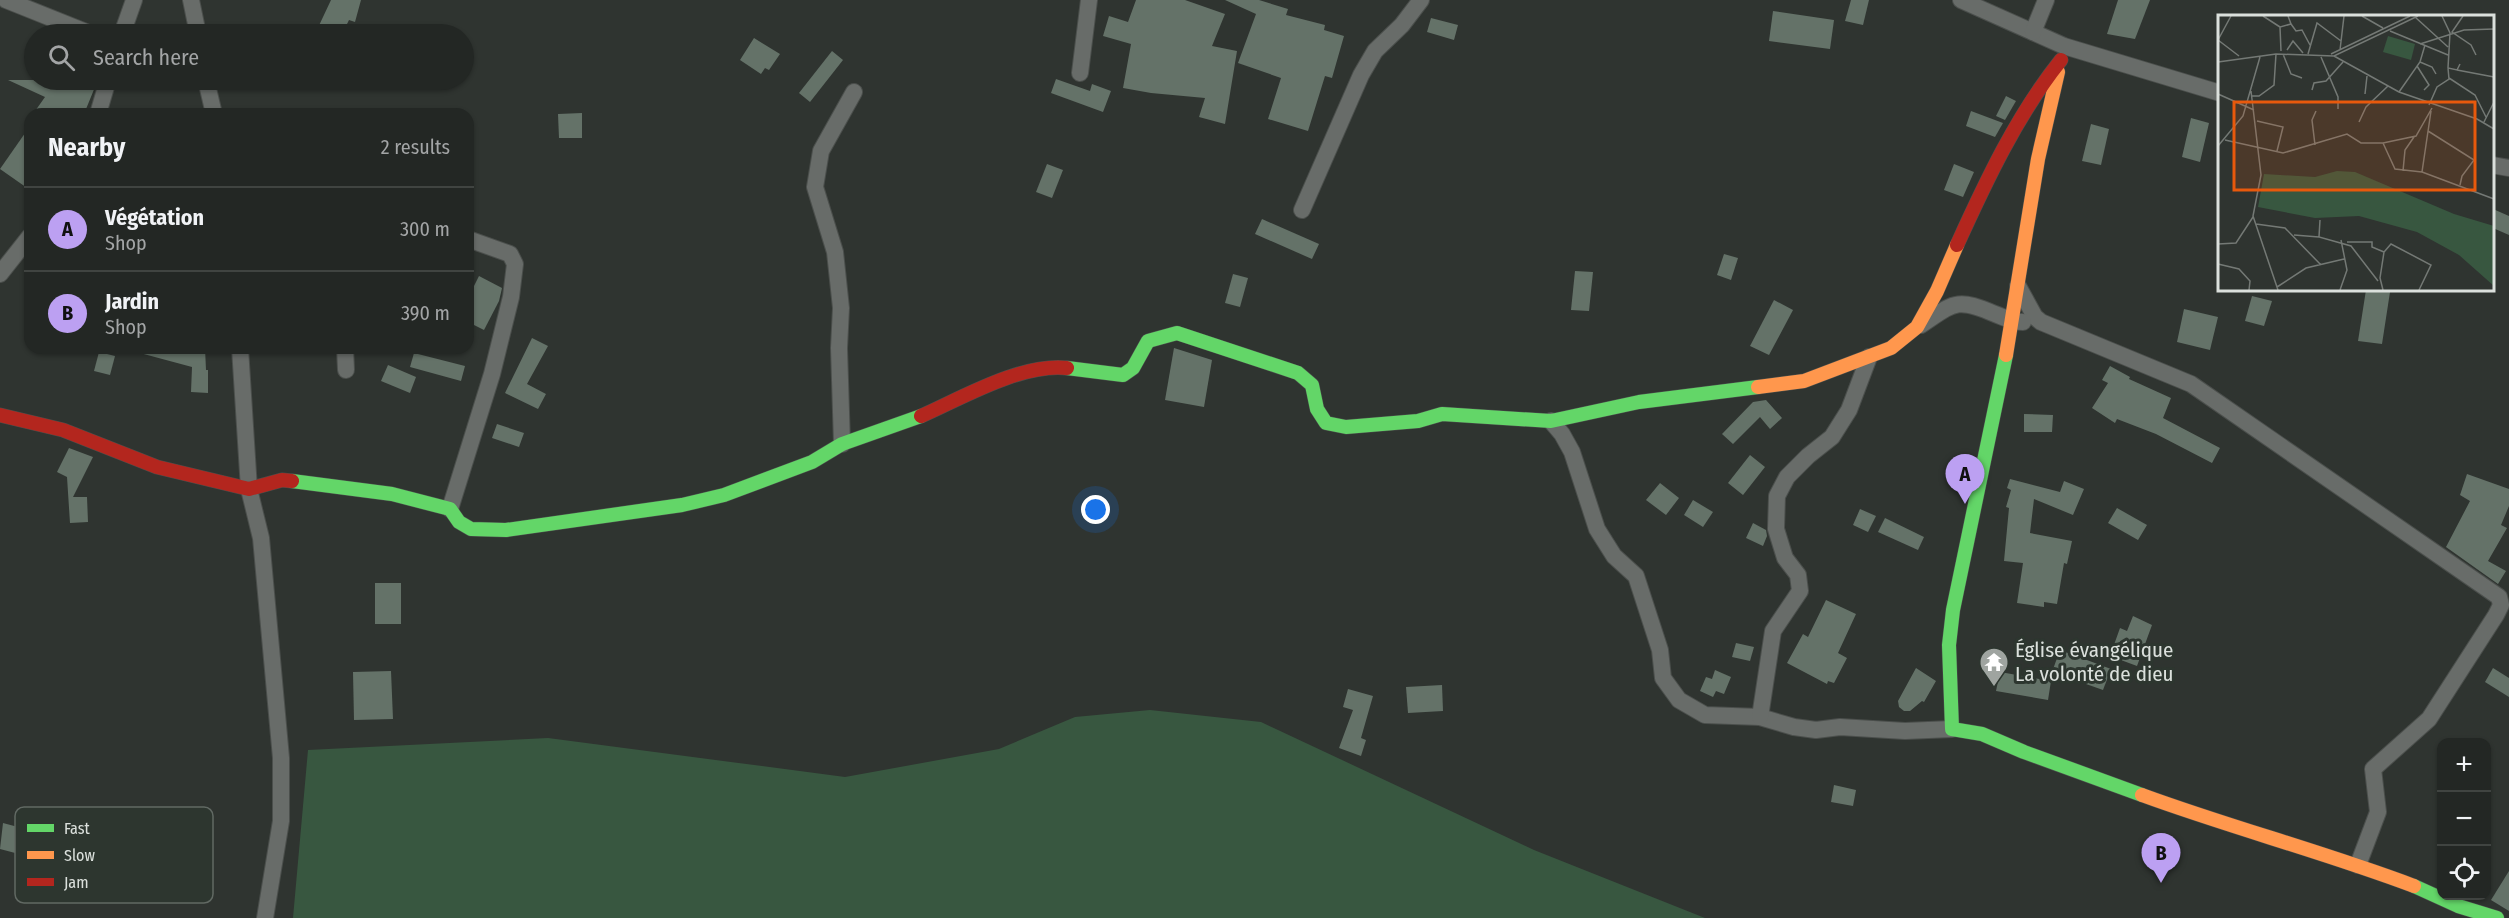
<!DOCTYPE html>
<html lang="en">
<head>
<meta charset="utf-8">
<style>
	body { margin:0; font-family:"Fira Sans Condensed",sans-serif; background:#2f3331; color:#f1f3f6 }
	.controls { position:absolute; right:18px; bottom:18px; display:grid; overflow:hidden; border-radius:12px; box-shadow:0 2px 4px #0004 }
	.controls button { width:54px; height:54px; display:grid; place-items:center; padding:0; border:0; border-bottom:2px solid #404441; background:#232724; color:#f1f3f6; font:30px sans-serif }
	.you { position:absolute; left:1096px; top:510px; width:21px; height:21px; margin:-15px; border:4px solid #fff; border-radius:50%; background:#1a73e8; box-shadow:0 0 0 9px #1a73e833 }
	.badge { display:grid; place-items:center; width:39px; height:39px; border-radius:50%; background:#bca0f2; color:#111; font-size:20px; font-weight:700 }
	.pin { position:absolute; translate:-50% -50px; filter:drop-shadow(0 2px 3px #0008) }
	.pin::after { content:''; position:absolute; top:32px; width:21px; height:18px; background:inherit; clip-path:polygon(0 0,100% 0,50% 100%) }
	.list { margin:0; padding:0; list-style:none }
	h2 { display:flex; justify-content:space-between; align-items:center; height:78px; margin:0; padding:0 24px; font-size:26px }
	h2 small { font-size:20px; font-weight:400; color:#a3a5a6 }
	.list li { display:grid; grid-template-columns:39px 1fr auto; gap:18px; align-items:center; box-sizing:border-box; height:84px; padding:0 24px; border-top:2px solid #404441 }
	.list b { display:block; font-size:22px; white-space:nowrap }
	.list p { margin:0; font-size:20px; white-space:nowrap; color:#a3a5a6 }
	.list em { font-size:20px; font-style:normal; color:#a3a5a6 }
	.icon { flex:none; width:33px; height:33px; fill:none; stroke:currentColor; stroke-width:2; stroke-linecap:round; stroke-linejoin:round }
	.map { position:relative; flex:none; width:2509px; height:918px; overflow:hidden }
	.search { position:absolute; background:#232724; box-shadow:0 2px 4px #0004; left:24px; top:24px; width:450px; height:66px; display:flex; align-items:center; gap:15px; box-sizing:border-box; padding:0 21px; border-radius:33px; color:#a3a5a6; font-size:22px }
	.panel { position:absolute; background:#232724; box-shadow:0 2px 4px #0004; left:24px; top:108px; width:450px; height:246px; border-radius:18px }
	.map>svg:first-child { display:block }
	.green { fill:#385740 }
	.building { fill:#647268 }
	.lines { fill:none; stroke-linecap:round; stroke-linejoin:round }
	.street-casing { stroke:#4b4f4c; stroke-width:18 }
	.fast-casing { stroke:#4b4f4c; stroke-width:15 }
	.slow-casing { stroke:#4b4f4c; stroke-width:15 }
	.jam-casing { stroke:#4b4f4c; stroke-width:15 }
	.street { stroke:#686c69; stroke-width:16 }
	.fast { stroke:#63d668; stroke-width:14 }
	.slow { stroke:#ff974d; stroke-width:14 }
	.jam { stroke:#b3261e; stroke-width:14 }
	.labels { text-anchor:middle; stroke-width:6; stroke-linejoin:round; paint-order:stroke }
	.poi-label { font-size:21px; fill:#dbe0dc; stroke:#2d362f; text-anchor:start }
	.inset-road { fill:none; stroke:#747975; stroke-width:1.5 }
	.view { fill:#e8590c; fill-opacity:0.15; stroke:#e8590c; stroke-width:3 }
	.inset-edge { fill:none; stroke:#dbe0dc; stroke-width:3 }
	.key { fill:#2d362f; stroke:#616963; stroke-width:1.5 }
	.key-label { font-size:16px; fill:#dbe0dc }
</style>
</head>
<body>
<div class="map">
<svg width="2509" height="918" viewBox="0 0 2509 918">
	<rect width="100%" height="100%" fill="#2f3430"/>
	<!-- green -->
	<polygon class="green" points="1150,710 1261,722 1534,850 1705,918 293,918 308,750 548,738 845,777 999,749 1075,717"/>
	<!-- building -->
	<g class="building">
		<polygon points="331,0 361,0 355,22 349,20 342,34 315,34"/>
		<polygon points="1136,0 1185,0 1225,14 1212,46 1237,51 1225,124 1199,117 1205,98 1151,93 1123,88 1131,44 1103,36 1109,16 1128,22"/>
		<polygon points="1225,0 1259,0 1288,9 1286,15 1325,25 1324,30 1344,36 1332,78 1325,76 1308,131 1268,119 1281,78 1238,63 1256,14"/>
		<polygon points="1851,0 1869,0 1863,25 1845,21"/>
		<polygon points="2118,0 2150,0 2135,39 2107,34"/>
		<polygon points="1773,11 1834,20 1830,49 1769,41"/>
		<polygon points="1431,18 1458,25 1454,40 1427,32"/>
		<polygon points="754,38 780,54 769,70 765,68 761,74 740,60"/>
		<polygon points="832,51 843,60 810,102 799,93"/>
		<polygon points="1056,79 1090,91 1092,84 1111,91 1103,112 1051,93"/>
		<polygon points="8,80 80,80 95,87 84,114 33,114 45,97"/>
		<polygon points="2006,96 2016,101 2005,120 1996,116"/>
		<polygon points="1971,111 2003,123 1995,137 1966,126"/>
		<polygon points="582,113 582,138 559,138 558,114"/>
		<polygon points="2191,118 2209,123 2200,162 2182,157"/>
		<polygon points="2091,124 2109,129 2101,165 2082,161"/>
		<polygon points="30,126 30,190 0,169"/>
		<polygon points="1047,164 1063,170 1052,198 1036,192"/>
		<polygon points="1954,164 1974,172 1963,197 1944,190"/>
		<polygon points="2493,209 2509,216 2509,235 2493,228"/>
		<polygon points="1262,219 1319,244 1312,259 1255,234"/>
		<polygon points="1724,254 1738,258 1731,280 1717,275"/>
		<polygon points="1575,271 1593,272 1589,311 1571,310"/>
		<polygon points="1233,274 1248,278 1240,307 1225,303"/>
		<polygon points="479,276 502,288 499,301 484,330 468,322 468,298"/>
		<polygon points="2366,290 2390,292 2382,344 2358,341"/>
		<polygon points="2252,296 2272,301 2264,326 2245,321"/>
		<polygon points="1774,300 1793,310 1769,355 1750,346"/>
		<polygon points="2184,309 2218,317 2210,350 2177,342"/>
		<polygon points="532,338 548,346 527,384 546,394 538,409 505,393"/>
		<polygon points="141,348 205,348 206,370 208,370 208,393 191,392 192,367 140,353"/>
		<polygon points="1174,348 1212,360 1204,407 1165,400"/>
		<polygon points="99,352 115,356 110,375 94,371"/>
		<polygon points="414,353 465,366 461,381 410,367"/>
		<polygon points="388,365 416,377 410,393 381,381"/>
		<polygon points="2110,366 2130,377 2129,379 2171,398 2163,418 2220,448 2212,463 2156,434 2117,419 2115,423 2092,408 2108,383 2102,380"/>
		<polygon points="1766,400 1782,418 1770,429 1760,417 1733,444 1722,434 1753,402"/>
		<polygon points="2024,414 2053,415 2052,432 2024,432"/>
		<polygon points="497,424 524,433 519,447 492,438"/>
		<polygon points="69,448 93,457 73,497 87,497 88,522 70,523 67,477 57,472"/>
		<polygon points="1750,455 1765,467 1743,495 1728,483"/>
		<polygon points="2467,474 2509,489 2509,506 2501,525 2507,528 2488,561 2506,571 2498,584 2446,547 2470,501 2460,495"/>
		<polygon points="2010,479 2060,492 2064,481 2084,489 2073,515 2034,499 2030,533 2072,541 2067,564 2064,563 2057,604 2044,602 2044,607 2017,603 2023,563 2004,561 2009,508 2006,507 2011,490 2007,488"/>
		<polygon points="1660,483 1679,498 1666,515 1646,500"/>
		<polygon points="1693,500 1713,512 1703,527 1684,515"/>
		<polygon points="2117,508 2147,525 2138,540 2108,523"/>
		<polygon points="1860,509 1876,516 1868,532 1853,525"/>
		<polygon points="1885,518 1924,537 1918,550 1878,532"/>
		<polygon points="1753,523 1766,530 1767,536 1763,546 1746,538"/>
		<rect x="375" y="583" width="26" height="41"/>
		<polygon points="1826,600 1856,614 1838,653 1847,658 1834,683 1828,681 1827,684 1787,663 1803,634 1808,637"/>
		<polygon points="2133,616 2152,625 2137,666 2110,656 2120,628 2127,631"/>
		<polygon points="1736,643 1754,647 1750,661 1732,657"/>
		<polygon points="2060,650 2111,669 2103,690 2052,672"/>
		<polygon points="1916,668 1936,681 1924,702 1922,701 1910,711 1904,711 1899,707 1898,701"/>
		<polygon points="2493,668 2509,678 2509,697 2485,682"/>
		<polygon points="1715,670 1731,677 1724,694 1716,691 1713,697 1700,691 1706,677 1712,679"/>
		<polygon points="391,671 393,719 354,720 353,672"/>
		<polygon points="2000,672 2051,681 2048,700 1996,691"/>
		<polygon points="1442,685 1443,711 1408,713 1406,687"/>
		<polygon points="1348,689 1373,696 1361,738 1366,740 1361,756 1339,748 1353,710 1343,707"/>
		<polygon points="1834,785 1856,790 1853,806 1831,802"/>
		<polygon points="76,820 125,824 121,878 71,874 72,868 0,849 3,823 74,842"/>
		<polygon points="2509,871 2509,911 2491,900"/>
	</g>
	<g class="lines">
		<!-- street casing -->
		<g class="street-casing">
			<g id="street">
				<polyline points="6,0 91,34"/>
				<polyline points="191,0 198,34"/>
				<polyline points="1961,0 2064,46 2220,93"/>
				<polyline points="2033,32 2046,0"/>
				<polyline points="122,34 134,0"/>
				<polyline points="1080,73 1089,0"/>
				<polyline points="206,80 214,114"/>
				<polyline points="98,114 108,80"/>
				<polyline points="2492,165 2509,168"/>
				<polyline points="1302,210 1361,75 1375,51 1402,25 1421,0"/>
				<polyline points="0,274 30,236"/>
				<polyline points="2018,286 2035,317 2041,322 2191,384 2499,597 2501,605 2496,615 2429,719 2373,769 2378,812 2358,865"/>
				<path d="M 1921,325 C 1954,303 1956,297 1995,314 C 2006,318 2012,322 2023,322"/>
				<polyline points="240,348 249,489 261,538 281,758 281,821 265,918"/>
				<polyline points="345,348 346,370"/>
				<polyline points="1551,421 1562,434 1572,452 1597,529 1614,556 1636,576 1660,650 1663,678 1679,700 1705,715 1760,717 1794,727 1816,730 1840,727 1905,731 1952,729"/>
				<polyline points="842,444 839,348 841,308 835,252 815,187 821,151 854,92"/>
				<polyline points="450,509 492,374 511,297 515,264 510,254 468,239"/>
				<polyline points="1760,717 1773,631 1800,591 1798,575 1785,558 1776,529 1777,496 1787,477 1808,456 1832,437 1849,410 1869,357"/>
			</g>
		</g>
		<!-- fast casing -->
		<g class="fast-casing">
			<g id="fast">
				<polyline points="2006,355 1953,610 1949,645 1952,729 1982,734 2024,752 2142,795"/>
				<polyline points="1067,368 1123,375 1133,368 1148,341 1177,333 1298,373 1312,385 1317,409 1326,423 1346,427 1418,421 1442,414 1551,421 1639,402 1758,387"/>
				<polyline points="292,481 392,494 450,509 459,522 471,529 506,530 682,505 724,495 812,462 842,444 921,416"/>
				<polyline points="2414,886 2458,906 2497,918"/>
			</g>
		</g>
		<!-- slow casing -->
		<g class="slow-casing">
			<g id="slow">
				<polyline points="2006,355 2038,159 2058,72"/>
				<polyline points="1758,387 1804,381 1891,348 1917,327 1937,291 1957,245"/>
				<path d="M 2142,795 C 2232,828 2324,852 2414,886"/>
			</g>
		</g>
		<!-- jam casing -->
		<g class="jam-casing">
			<g id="jam">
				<path d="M 1957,245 C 1986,181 2017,115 2061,60"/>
				<polyline points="0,415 63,430 157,467 249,489 282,480 292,481"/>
				<path d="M 921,416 C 962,398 1021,363 1067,368"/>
			</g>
		</g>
		<!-- street -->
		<use href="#street" class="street"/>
		<!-- fast -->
		<use href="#fast" class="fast"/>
		<!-- slow -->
		<use href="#slow" class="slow"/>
		<!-- jam -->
		<use href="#jam" class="jam"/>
	</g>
	<!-- icons -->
	<defs>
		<g id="temple-pin" transform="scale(1.5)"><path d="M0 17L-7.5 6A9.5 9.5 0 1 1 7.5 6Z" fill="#9fa4a0" stroke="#2d362f"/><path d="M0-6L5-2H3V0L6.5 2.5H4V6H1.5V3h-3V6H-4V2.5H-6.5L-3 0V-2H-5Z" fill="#fff"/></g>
	</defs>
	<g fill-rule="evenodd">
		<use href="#temple-pin" x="1994" y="662"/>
	</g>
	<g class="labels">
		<!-- poi labels -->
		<g class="poi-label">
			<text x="2015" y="657">Église évangélique<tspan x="2015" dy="24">La volonté de dieu</tspan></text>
		</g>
	</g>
	<!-- overview -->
	<g transform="translate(2218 15)">
		<rect width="276" height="276" fill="#2f3430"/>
		<path d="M 170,21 L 197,29 L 193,45 L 165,37 ZM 119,156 L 137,157 L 236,199 L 276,211 L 276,271 L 241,240 L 199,217 L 141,201 L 97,203 L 40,192 L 46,159 L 97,162 Z" fill="#385740"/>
		<path class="inset-road" d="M 45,1 L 62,12M 144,1 L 165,13M 224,1 L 232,18 L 230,53 L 239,55 L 242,49M 245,1 L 234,17 L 253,30 L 258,40M 197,2 L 230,32M 73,9 L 78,16 L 84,15 L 92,30M 172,16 L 230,40M 0,25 L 13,1M 0,25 L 21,41M 202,29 L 246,15 L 276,14M 69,35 L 75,26 L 85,38M 122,35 L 126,1M 63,36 L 62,12 L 73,9 L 70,1M 65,39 L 73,59 L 84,63M 90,39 L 99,8 L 123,26M 113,39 L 192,1M 116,41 L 181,77 L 259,104 L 276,114M 103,42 L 120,82 L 120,94M 0,47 L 58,39 L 116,41 L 200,1M 202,47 L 214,52 L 218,59M 199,51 L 211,70 L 206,75M 239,55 L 276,62M 231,63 L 257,80 L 268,102M 94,75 L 96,68 L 108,66 L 125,47M 33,76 L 43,160 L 35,201 L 60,275M 181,77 L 202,47 L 207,30M 0,79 L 36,95M 147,79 L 149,61M 33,81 L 41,81 L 56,70 L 58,39M 211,90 L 219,72 L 231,64 L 230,53M 213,96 L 204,157 L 276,184M 39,106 L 65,112 L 59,136M 141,107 L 148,92 L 170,71M 266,107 L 276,87M 210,116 L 256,145 L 244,161 L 242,170M 7,125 L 65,138 L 129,119 L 143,128 L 165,128 L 198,121 L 214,93M 165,128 L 177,154 L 204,157M 97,130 L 94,105 L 98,96M 0,131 L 25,101 L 42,42M 185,156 L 187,135 L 196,122M 102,205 L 101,222 L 133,231 L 160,266M 38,209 L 67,213 L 103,250M 76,220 L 101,222M 129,227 L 154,227 L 154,232 L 166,237M 0,229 L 18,228 L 35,202M 0,249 L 21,254 L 32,266 L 31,275M 59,272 L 88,253 L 126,244M 122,275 L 129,255 L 123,225M 165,275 L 162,263 L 166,237 L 173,229 L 213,250 L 201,275"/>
		<path class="view" d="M 16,87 L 257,87 L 257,175 L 16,175 Z"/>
		<rect width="276" height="276" class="inset-edge"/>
	</g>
	<!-- legend -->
	<rect x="15" y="807" width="198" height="96" rx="9" class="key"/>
	<rect x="27" y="824" width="27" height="8" fill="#63d668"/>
	<rect x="27" y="851" width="27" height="8" fill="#ff974d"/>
	<rect x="27" y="878" width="27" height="8" fill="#b3261e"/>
	<g class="key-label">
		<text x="64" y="834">Fast</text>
		<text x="64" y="861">Slow</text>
		<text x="64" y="888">Jam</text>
	</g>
</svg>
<div class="controls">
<button>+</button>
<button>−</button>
<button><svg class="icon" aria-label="locate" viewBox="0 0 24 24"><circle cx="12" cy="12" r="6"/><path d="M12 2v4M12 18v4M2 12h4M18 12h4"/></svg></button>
</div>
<div class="you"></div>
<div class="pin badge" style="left:1965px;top:504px">A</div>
<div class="pin badge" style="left:2161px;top:883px">B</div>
<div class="search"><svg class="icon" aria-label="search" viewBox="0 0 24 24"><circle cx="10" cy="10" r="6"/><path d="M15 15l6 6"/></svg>Search here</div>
<section class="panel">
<h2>Nearby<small>2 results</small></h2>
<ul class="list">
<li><span class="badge">A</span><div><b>Végétation</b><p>Shop</p></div><em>300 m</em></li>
<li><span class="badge">B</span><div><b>Jardin</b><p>Shop</p></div><em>390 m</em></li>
</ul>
</section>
</div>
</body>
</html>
